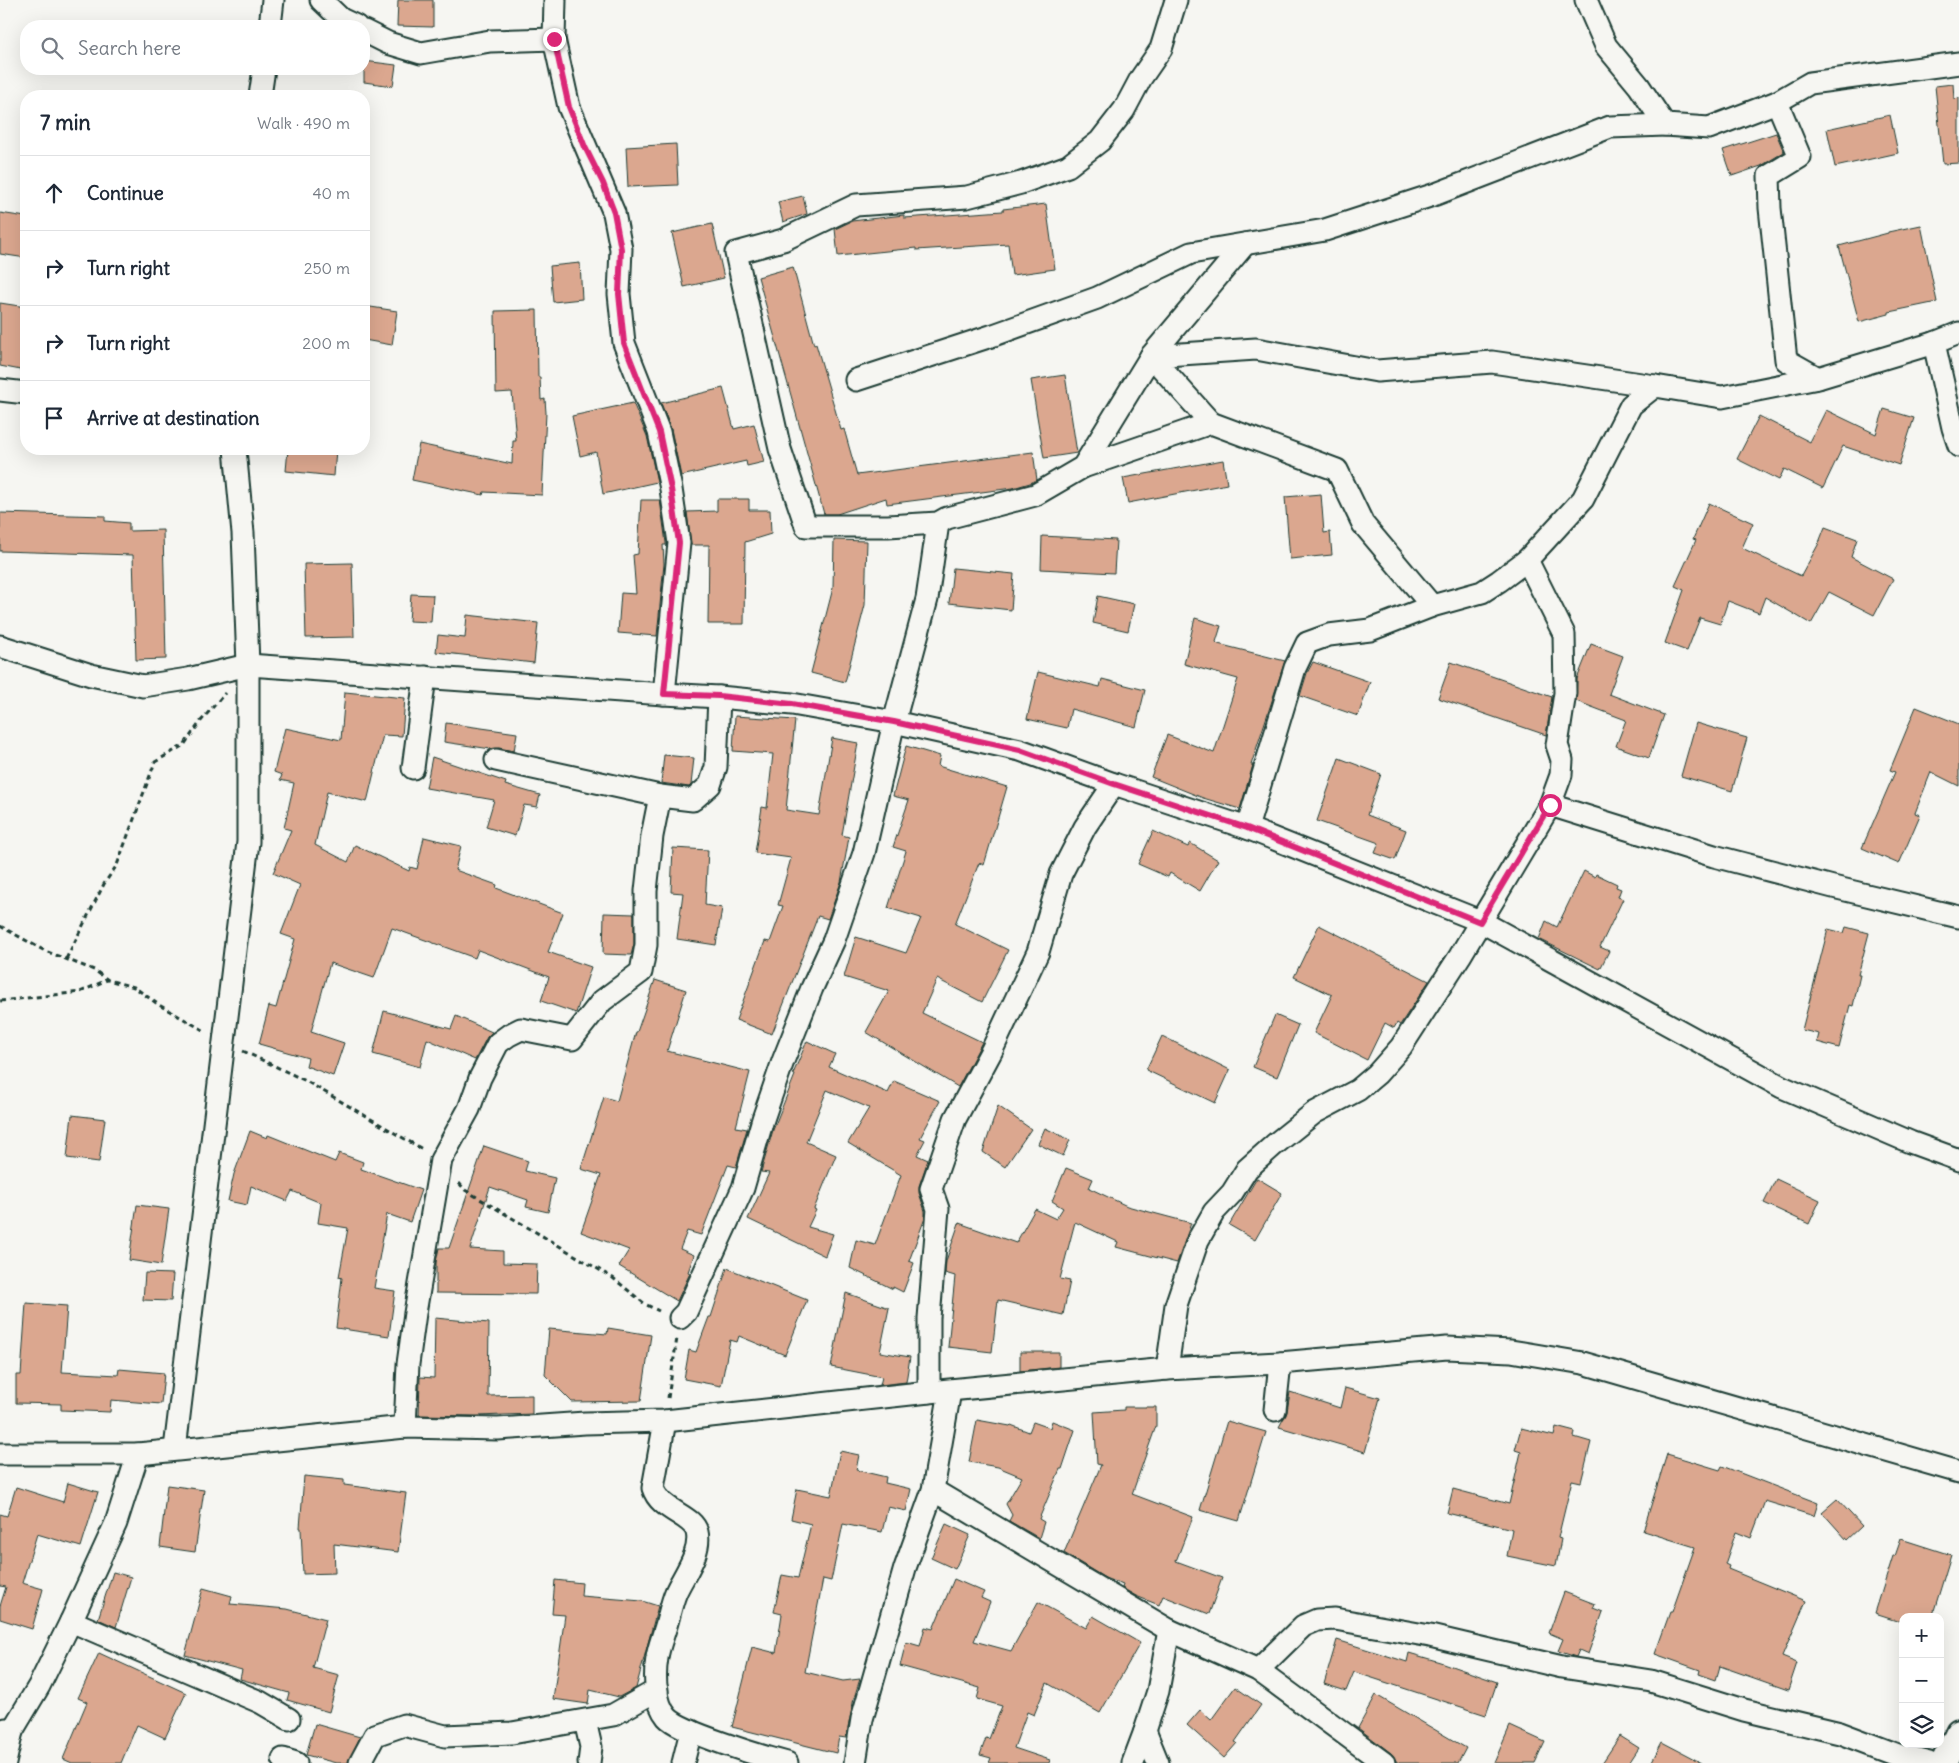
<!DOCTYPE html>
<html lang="en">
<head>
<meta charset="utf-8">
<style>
	body { margin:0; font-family:Delius,sans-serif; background:#f6f6f7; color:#1f2937 }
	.controls { position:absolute; right:15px; bottom:15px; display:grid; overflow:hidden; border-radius:10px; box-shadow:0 5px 20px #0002 }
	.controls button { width:45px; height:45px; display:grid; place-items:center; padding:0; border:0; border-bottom:1px solid #e0e1e3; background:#fff; color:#1f2937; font:25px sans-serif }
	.stop { position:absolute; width:15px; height:15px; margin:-11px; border:4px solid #db2777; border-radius:50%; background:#fff }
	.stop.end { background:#db2777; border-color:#fff; box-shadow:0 1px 5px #0008 }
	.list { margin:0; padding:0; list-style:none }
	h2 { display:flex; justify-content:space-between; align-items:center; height:65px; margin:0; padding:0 20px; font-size:21px }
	h2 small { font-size:16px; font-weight:400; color:#747a83 }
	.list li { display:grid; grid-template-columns:32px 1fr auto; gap:15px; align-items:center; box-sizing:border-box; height:75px; padding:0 20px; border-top:1px solid #e0e1e3 }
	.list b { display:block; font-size:19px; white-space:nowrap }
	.list em { font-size:16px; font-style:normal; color:#747a83 }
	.icon { flex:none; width:28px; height:28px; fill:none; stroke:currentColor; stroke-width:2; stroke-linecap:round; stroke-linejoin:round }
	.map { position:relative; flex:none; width:1959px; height:1763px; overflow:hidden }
	.search { position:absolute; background:#fff; box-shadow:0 5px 20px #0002; left:20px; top:20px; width:350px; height:55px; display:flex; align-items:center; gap:12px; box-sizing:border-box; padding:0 18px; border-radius:20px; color:#747a83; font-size:19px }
	.panel { position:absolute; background:#fff; box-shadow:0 5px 20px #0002; left:20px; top:90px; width:350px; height:365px; border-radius:20px }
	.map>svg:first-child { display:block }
	.building { fill:#dba78f; stroke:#1f3d34 }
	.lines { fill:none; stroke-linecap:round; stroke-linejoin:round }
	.minor-casing { stroke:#1f3d34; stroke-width:25 }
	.tertiary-casing { stroke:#1f3d34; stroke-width:30 }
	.path { stroke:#1f3d34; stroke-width:3; stroke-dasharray:5 4; stroke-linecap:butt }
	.minor { stroke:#f6f6f2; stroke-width:21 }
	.tertiary { stroke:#f6f6f2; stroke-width:26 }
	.route { stroke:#db2777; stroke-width:6 }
</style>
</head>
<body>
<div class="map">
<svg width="1959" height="1763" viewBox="0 0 1959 1763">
	<rect width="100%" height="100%" fill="#f6f6f2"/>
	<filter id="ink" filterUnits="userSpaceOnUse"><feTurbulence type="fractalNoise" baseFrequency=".02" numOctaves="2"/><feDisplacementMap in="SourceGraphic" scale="10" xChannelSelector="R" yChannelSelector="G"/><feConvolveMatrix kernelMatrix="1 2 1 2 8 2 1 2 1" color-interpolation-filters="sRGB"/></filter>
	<g filter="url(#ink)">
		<!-- building -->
		<g class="building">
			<polygon points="398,0 433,0 433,27 397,26"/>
			<polygon points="364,61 396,65 393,86 364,82"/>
			<polygon points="1953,84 1954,99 1959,98 1959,163 1943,164 1935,86"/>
			<polygon points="1890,115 1898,153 1835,167 1827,129"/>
			<polygon points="1776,133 1784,152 1761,166 1732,176 1723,150"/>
			<polygon points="676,144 678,185 628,187 626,147"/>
			<polygon points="803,196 807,214 783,222 778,202"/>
			<polygon points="1046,204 1055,269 1012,275 1008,244 916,250 916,248 838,256 835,229 852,221 904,215 904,218 1003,211 1003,209"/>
			<polygon points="0,213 26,217 26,258 0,254"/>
			<polygon points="712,224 724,278 684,287 672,233"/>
			<polygon points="1921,225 1937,302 1889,312 1889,314 1859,322 1839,246 1888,233 1888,232"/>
			<polygon points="580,263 582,299 553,302 550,266"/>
			<polygon points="793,267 814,345 816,344 841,430 844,429 857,475 1033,452 1037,480 1030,483 1013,488 887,504 886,498 837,514 824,514 758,277"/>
			<polygon points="0,303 26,307 26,371 0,366"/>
			<polygon points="364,306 397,311 392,345 364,340"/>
			<polygon points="537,310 538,377 540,377 541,400 545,399 546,413 542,495 484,492 483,495 412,480 419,444 512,464 513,441 516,441 512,392 496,393 495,311"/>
			<polygon points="1065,375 1077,453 1044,458 1031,380"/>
			<polygon points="723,388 734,429 754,424 764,462 747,466 746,461 681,476 671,429 661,403"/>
			<polygon points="633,403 647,436 657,482 603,494 596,452 580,456 572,416"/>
			<polygon points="1884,409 1914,418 1899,465 1843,446 1823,488 1784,469 1779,480 1737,459 1759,416 1810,442 1826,410 1876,434"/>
			<polygon points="288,449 336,449 334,476 286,471"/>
			<polygon points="1223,460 1227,484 1128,503 1123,478"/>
			<polygon points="1321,494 1324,533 1330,532 1332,555 1290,559 1285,497"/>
			<polygon points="717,499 749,499 749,510 770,510 771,534 745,542 744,624 708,624 709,545 691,545 687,512 717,511"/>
			<polygon points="641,500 660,500 666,543 666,545 663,545 664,564 657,636 618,633 621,593 636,594 633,555 638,554"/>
			<polygon points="1709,503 1753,523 1742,548 1801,576 1818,545 1825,527 1857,539 1851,557 1893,579 1874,615 1829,592 1811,624 1765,597 1759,613 1728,601 1720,624 1700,618 1687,651 1665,643 1684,590 1675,586 1696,540 1693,539"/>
			<polygon points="0,513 105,516 105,521 129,523 129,531 163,530 166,659 136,660 133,555 0,551"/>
			<polygon points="1042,536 1116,540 1114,573 1041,569"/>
			<polygon points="834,540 867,541 865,605 845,682 811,673 833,588"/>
			<polygon points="352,563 354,637 306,638 304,564"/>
			<polygon points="953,568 1014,574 1011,610 949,603"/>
			<polygon points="411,594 433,595 431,622 409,621"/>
			<polygon points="1098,596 1134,604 1128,631 1093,623"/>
			<polygon points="467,615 538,623 534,663 436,652 438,635 465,638"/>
			<polygon points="1195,618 1221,626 1216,642 1218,644 1285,661 1251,765 1253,765 1240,809 1203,798 1151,777 1167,735 1214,753 1238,679 1184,664"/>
			<polygon points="1591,644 1623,656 1609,694 1664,715 1649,758 1616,746 1626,720 1576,701 1577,679"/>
			<polygon points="1313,662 1370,682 1358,716 1300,696 1307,673"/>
			<polygon points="1451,662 1552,697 1546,735 1438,698"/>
			<polygon points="1038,672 1100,687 1102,679 1145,690 1136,727 1071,709 1067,728 1027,719"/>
			<polygon points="345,692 405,698 402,736 383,735 367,802 327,792 315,845 348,862 355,845 409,871 410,867 417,869 424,837 461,846 455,870 497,885 496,888 563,913 548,952 591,967 576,1013 541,1001 549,977 478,950 475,958 392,928 374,978 330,963 311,1032 344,1043 333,1076 306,1066 308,1058 259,1044 269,1006 276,1008 295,939 281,934 300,885 273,873 291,830 284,828 294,783 280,780 282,775 274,772 285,728 341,740"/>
			<polygon points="1916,707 1959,724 1959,786 1931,772 1915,813 1920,815 1899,864 1862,848 1895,772 1890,770"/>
			<polygon points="735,716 795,720 786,810 819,815 832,738 858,743 842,835 849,837 841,882 828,919 818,916 772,1034 736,1020 765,941 770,942 783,906 778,905 791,858 755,853 762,807 767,808 773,754 733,751"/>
			<polygon points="446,723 517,733 514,751 499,748 491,749 444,742"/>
			<polygon points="1696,723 1747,738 1732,791 1681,776"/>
			<polygon points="906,746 940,756 938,766 1007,787 984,865 979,863 955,924 1008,950 982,1002 937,979 922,1013 982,1042 958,1087 866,1032 889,991 844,977 856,937 906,953 921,918 888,908 906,851 893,847 909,800 893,796"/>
			<polygon points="664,755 694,758 691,785 689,787 661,783"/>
			<polygon points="432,757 506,782 505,785 540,795 537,807 524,805 515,836 486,827 494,800 426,788"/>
			<polygon points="1339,758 1381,774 1367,815 1406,830 1395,860 1375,853 1379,843 1317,821"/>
			<polygon points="1153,831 1188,847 1190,843 1218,860 1200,891 1170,873 1168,877 1138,864"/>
			<polygon points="673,848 708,850 705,905 722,908 716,945 677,939 683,893 671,892"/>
			<polygon points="1584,871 1595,877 1596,874 1617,884 1616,887 1621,889 1618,897 1623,899 1600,947 1609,951 1600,969 1539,939 1546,921 1557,927"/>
			<polygon points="604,913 634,914 634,944 631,955 603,954"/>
			<polygon points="1319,925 1429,981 1400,1025 1397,1023 1394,1028 1385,1023 1367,1060 1314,1033 1332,995 1294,977"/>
			<polygon points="1846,927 1869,933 1858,975 1860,975 1853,1006 1850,1005 1839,1048 1817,1042 1819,1034 1802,1030 1828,929 1844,933"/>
			<polygon points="655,980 686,990 667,1051 750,1072 736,1127 747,1129 736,1167 728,1165 701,1235 687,1231 680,1249 694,1255 688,1272 690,1273 677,1301 619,1266 629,1250 581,1232 601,1175 581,1169 604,1097 617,1101 636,1032 637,1032"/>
			<polygon points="384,1011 451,1029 456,1016 492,1032 487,1037 475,1060 427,1039 420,1067 373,1054"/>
			<polygon points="1275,1015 1298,1025 1277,1077 1253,1067"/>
			<polygon points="1162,1036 1230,1070 1215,1103 1146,1070"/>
			<polygon points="807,1041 835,1054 829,1067 888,1093 894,1081 940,1101 920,1138 925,1140 917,1155 928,1160 919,1186 919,1193 925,1211 925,1218 909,1261 914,1263 903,1292 893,1287 893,1289 850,1268 856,1240 875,1245 901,1175 848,1143 869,1108 827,1090 806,1142 836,1155 814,1209 816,1210 808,1227 833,1234 825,1256 748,1219 769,1173 761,1172 773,1130 795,1075 793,1074"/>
			<polygon points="998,1106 1031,1129 1005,1167 983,1152"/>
			<polygon points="72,1115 105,1119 99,1162 67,1158"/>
			<polygon points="1045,1128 1070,1140 1063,1156 1038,1144"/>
			<polygon points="250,1131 267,1138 268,1135 335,1162 339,1153 363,1162 361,1169 421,1190 410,1222 387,1214 374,1288 395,1291 389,1336 336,1328 342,1278 339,1277 348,1228 318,1223 321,1203 292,1191 287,1201 251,1186 247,1205 228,1201 234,1174"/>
			<polygon points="484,1146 528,1161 525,1171 555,1178 548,1212 526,1207 528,1200 490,1187 470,1249 503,1251 503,1263 537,1264 536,1294 436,1293 436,1262 439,1248 449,1248"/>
			<polygon points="1066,1168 1093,1179 1089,1188 1127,1206 1191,1223 1177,1263 1116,1247 1118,1242 1075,1222 1060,1279 1070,1281 1063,1315 998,1300 992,1352 948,1347 955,1276 945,1273 946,1261 959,1223 1016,1243 1035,1209 1056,1219 1063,1208 1052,1201"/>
			<polygon points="1257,1178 1282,1193 1255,1240 1229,1225"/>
			<polygon points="1776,1179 1820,1200 1809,1224 1764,1203"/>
			<polygon points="137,1205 169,1209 161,1265 129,1260"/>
			<polygon points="727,1268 807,1300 785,1355 739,1336 737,1342 730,1340 721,1386 684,1379 689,1350 696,1352 709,1317 711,1317"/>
			<polygon points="145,1273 173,1274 171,1301 143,1300"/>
			<polygon points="846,1293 889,1308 880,1352 910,1357 906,1382 880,1385 882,1377 831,1367"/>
			<polygon points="26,1303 67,1306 62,1372 118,1375 119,1369 164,1373 161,1404 111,1400 110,1412 61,1410 61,1404 16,1403 16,1375 21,1375"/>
			<polygon points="435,1318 489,1323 488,1396 532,1395 532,1414 477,1416 419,1415 420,1377 434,1378"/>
			<polygon points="608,1328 651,1335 641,1401 572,1402 545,1375 549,1329 607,1334"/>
			<polygon points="1020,1352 1059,1352 1059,1367 1020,1371"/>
			<polygon points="1345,1388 1380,1398 1365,1452 1279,1427 1287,1412 1290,1392 1340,1408"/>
			<polygon points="1124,1407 1156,1407 1156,1426 1132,1494 1193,1517 1176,1561 1222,1578 1209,1614 1163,1596 1159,1605 1136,1596 1122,1588 1123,1585 1105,1578 1064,1553 1101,1465 1097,1464 1094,1412 1124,1410"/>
			<polygon points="977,1420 1010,1426 1011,1425 1029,1432 1033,1422 1050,1428 1052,1421 1075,1430 1062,1469 1060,1469 1039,1519 1044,1522 1039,1538 1009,1521 1012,1515 1006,1504 1022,1477 998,1467 969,1462"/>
			<polygon points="1227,1421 1266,1432 1239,1521 1200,1510"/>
			<polygon points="1556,1427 1575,1432 1574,1437 1591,1442 1581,1482 1572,1480 1558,1538 1561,1539 1556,1566 1507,1556 1512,1529 1447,1513 1453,1489 1509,1504 1521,1452 1515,1450 1521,1428 1554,1436"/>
			<polygon points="840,1451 859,1455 856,1470 886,1477 885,1483 911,1489 906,1511 888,1507 882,1532 843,1524 831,1581 823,1579 805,1672 843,1681 860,1679 854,1698 846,1738 839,1737 836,1753 732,1727 752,1647 776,1653 782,1614 774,1612 782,1575 798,1578 811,1524 791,1519 797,1489 831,1496"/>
			<polygon points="1667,1454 1720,1470 1722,1466 1818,1503 1814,1516 1765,1501 1751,1538 1736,1532 1725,1564 1729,1566 1728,1569 1806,1601 1782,1657 1797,1663 1788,1690 1720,1666 1716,1680 1699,1674 1700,1670 1655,1654 1670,1612 1672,1612 1695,1547 1643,1531"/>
			<polygon points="304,1476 344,1480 344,1485 406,1493 398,1552 334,1544 335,1573 303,1574 301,1528 300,1528"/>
			<polygon points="68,1483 98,1492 81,1547 37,1534 22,1583 43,1589 32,1629 0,1619 0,1606 6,1587 0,1586 0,1514 7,1516 16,1487 63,1502"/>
			<polygon points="167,1485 204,1490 195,1552 160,1547"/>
			<polygon points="1837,1499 1862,1526 1847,1540 1822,1512"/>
			<polygon points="946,1524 970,1535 955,1569 931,1558"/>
			<polygon points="1901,1539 1951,1555 1932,1617 1903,1617 1903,1622 1875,1613 1893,1556 1895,1556"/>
			<polygon points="113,1572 131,1577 116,1627 98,1619"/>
			<polygon points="954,1579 984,1592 981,1598 990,1602 974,1641 1011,1651 1038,1602 1086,1628 1093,1616 1140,1643 1100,1713 1047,1683 1034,1715 1027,1712 1014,1748 1050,1760 1049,1763 989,1763 991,1758 980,1755 986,1738 989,1739 1002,1706 977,1699 980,1688 900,1666 906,1642 920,1646 925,1627 933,1629"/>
			<polygon points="555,1580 582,1583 581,1596 642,1601 658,1606 636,1688 619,1697 590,1690 588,1704 553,1699 565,1615 552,1614"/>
			<polygon points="203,1588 232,1596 230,1604 287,1609 326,1619 313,1668 339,1675 329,1712 287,1700 289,1693 240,1679 242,1670 185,1655"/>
			<polygon points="1564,1592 1595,1604 1593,1608 1603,1612 1588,1654 1579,1650 1576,1657 1558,1651 1563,1639 1549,1633"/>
			<polygon points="1337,1640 1407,1662 1409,1653 1440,1662 1497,1682 1486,1715 1354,1672 1346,1691 1324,1684"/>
			<polygon points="99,1653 186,1693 165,1738 137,1725 121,1763 72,1763 63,1759 87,1702 78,1698"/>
			<polygon points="1235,1687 1261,1705 1235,1742 1237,1743 1224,1758 1187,1725 1200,1710 1211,1720"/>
			<polygon points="1376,1695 1466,1748 1458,1763 1399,1763 1396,1761 1391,1753 1358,1728"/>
			<polygon points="315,1724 360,1737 348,1763 336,1763 306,1755"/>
			<polygon points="1510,1726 1545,1742 1535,1763 1494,1763"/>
			<polygon points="1620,1736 1639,1748 1629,1763 1602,1763"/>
			<polygon points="1662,1742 1702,1763 1651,1763"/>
		</g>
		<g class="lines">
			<!-- minor casing -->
			<g class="minor-casing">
				<g id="minor">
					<polyline points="321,0 341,19 356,26"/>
					<polyline points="555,0 554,39 569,107 614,213 621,249 619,294 624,343 659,432 671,489 679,543 664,694"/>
					<polyline points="1176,0 1161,49 1141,78 1124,110 1100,141 1068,166 1021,183 967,197 856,205 783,240 736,253 780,449 806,526 888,526 938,523 947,518 1035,495 1083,467 1151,356 1245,244"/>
					<polyline points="1586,0 1606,46 1639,86 1665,125 1709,128 1777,102 1810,83 1959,63"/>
					<polyline points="270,26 273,0"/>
					<polyline points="364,31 388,43 421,53 490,41 554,39"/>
					<polyline points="260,96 264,69"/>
					<polyline points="1777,102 1800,157 1769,176 1770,208 1786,360 1818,378"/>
					<polyline points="1934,343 1953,428 1959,446"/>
					<polyline points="856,380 991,336 1097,298 1191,253 1325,230 1436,194 1610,127 1665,125"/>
					<polyline points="0,390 26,393"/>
					<polyline points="1211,423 1151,356 1256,349 1377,371 1492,362 1655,386"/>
					<polyline points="1083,467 1211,423 1337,470 1363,524 1432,606"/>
					<polyline points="1527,560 1564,634 1565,693 1557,745 1562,760 1561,775 1550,805"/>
					<polyline points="0,646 91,675 143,686 188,679 248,665 664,694 719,697 792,704 894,722 1020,750 1114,784 1247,828 1480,921 1782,1087 1910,1142 1959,1160"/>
					<polyline points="496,760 660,796 693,800 710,785 716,767 719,697"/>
					<polyline points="413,768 425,677"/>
					<polyline points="1247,828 1295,668 1307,643 1329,635 1370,630 1432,606 1482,592 1499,581 1527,560 1583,499 1631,405 1655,386 1722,397 1818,378 1934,343 1959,333"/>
					<polyline points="680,1318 686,1312 743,1188 763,1119 783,1061 812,988 834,940 864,853 894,722 927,599 938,523"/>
					<polyline points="1167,1369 1176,1305 1198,1240 1214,1212 1232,1193 1247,1169 1274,1145 1314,1113 1358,1090 1377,1074 1401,1047 1460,956 1550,805 1714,856 1833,887 1959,917"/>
					<polyline points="929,1392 929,1318 938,1209 931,1189 955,1119 992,1050 1038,952 1061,874 1085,827 1114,784"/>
					<polyline points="1275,1410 1280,1363"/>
					<path d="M 665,1421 L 653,1488 C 660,1511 693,1515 697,1532 C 702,1552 683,1576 676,1592 C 671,1604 669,1617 665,1629 C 662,1639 658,1649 657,1658 C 654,1676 655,1703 667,1717 C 680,1732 764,1757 787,1763"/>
					<polyline points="405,1427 408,1364 415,1313 441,1160 469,1109 480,1078 498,1043 509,1035 521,1029 572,1039 602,1001 641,972 646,945 646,891 652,836 660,796"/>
					<polyline points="175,1449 248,842 248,665 243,533 235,449"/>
					<polyline points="0,1454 138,1454 405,1427 498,1429 585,1423 665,1421 929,1392 1167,1369 1280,1363 1447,1348 1511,1351 1583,1363 1959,1472"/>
					<polyline points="933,1490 1169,1630 1258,1670 1384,1763"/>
					<polyline points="71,1621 260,1702 289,1719"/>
					<polyline points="1258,1670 1303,1626 1317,1620 1335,1619 1430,1636 1562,1667 1651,1681 1744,1710 1840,1733 1901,1756 1929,1763"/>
					<polyline points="585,1721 591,1747 589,1763"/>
					<polyline points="1145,1731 1158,1763"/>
					<polyline points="0,1739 12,1731 39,1686 71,1621 116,1523 138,1454"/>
					<polyline points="283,1759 296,1763"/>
					<polyline points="5,1763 12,1731 6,1729"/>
					<polyline points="360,1763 375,1735 404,1725 445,1736 512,1733 613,1715 657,1690"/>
					<polyline points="683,1763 691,1731"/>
					<polyline points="855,1763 862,1719 905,1568 933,1490 950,1391"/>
					<polyline points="1133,1763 1145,1731 1158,1691 1169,1630"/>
				</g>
			</g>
			<!-- tertiary casing -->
			<g class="tertiary-casing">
				<polyline id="tertiary" points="1944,1763 1959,1732"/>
			</g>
			<!-- path -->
			<g class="path">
				<polyline points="0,926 45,951 94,970 108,980 134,987 159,1005 205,1031"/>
				<polyline points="66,959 104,884 117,865 155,762 184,745 201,721 225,693"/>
				<polyline points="0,1001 80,992 107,980"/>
				<polyline points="243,1051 306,1081 422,1149"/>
				<polyline points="459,1183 465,1190 613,1278 645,1304 659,1311"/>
				<polyline points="668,1398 677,1338"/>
			</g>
			<!-- minor -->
			<use href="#minor" class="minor"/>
			<!-- tertiary -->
			<use href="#tertiary" class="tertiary"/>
		</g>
	</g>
	<g class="lines" filter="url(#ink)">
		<!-- route -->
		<polyline class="route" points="554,39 569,107 585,147 603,183 614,212 621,249 619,294 624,343 659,432 671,489 679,543 664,694 719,696 792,704 894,722 1020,750 1114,784 1247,828 1480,922 1550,805"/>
	</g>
</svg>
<div class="controls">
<button>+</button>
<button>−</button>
<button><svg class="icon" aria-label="layers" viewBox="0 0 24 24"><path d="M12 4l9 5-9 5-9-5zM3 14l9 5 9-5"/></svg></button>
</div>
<div class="stop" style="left:1550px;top:805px"></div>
<div class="stop end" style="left:554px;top:39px"></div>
<div class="search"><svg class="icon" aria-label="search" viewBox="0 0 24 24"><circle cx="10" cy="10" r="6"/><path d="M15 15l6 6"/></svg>Search here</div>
<section class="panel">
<h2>7 min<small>Walk · 490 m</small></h2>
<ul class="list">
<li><svg class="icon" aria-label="ahead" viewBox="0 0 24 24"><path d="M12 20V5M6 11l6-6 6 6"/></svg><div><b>Continue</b></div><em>40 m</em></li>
<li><svg class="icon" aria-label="right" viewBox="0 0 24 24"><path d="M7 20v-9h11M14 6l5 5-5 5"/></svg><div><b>Turn right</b></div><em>250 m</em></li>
<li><svg class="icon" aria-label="right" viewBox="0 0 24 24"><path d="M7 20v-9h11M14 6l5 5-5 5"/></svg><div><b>Turn right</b></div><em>200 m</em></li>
<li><svg class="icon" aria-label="arrive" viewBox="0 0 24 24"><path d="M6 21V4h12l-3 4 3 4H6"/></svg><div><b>Arrive at destination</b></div></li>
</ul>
</section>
</div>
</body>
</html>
